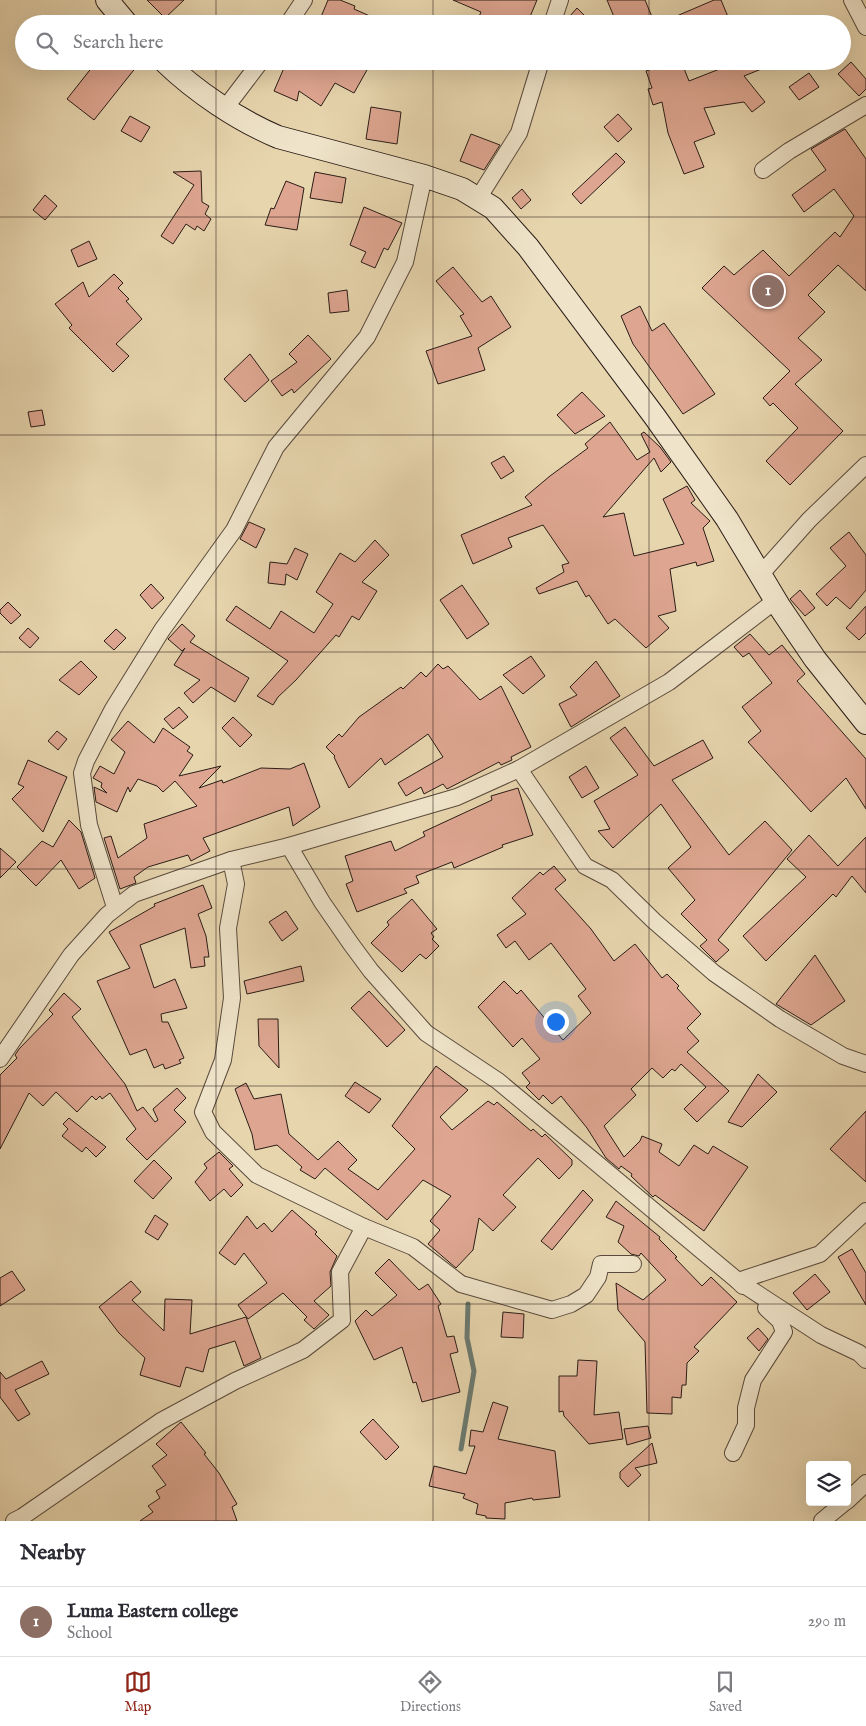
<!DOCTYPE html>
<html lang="en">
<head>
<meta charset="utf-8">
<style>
	body { margin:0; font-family:"IM FELL English",serif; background:#f2f2f3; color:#2b2b33 }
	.controls { position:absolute; right:15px; bottom:15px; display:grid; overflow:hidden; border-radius:5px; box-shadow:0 5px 20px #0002 }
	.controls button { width:45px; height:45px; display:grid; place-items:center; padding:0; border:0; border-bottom:1px solid #e1e1e2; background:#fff; color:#2b2b33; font:25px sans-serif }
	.you { position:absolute; left:555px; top:1021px; width:18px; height:18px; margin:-12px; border:4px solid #fff; border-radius:50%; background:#1a73e8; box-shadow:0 0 0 8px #1a73e833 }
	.badge { display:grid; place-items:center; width:32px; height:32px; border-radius:50%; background:#8f2418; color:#fff; font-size:16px; font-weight:700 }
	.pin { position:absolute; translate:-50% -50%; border:2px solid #fff; box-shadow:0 1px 5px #0006 }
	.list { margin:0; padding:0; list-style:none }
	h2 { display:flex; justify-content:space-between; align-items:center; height:65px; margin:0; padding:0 20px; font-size:21px }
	h2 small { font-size:16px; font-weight:400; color:#7c7c81 }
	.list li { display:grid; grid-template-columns:32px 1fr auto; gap:15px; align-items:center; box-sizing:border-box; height:70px; padding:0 20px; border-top:1px solid #e1e1e2 }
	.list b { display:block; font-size:19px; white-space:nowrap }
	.list p { margin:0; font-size:16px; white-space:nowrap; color:#7c7c81 }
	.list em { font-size:16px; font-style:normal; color:#7c7c81 }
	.icon { flex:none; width:28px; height:28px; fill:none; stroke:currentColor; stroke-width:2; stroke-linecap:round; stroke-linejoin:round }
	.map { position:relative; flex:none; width:866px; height:1521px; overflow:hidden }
	.search { position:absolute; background:#fff; box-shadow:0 5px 20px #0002; left:15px; right:15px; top:15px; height:55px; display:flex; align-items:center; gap:12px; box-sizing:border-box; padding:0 18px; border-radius:28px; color:#7c7c81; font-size:19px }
	.sheet { height:135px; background:#fff }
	nav { display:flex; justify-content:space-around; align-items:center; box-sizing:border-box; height:70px; border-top:1px solid #e1e1e2; background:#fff; font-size:14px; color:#7c7c81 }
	nav a { display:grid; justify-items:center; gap:2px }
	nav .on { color:#8f2418 }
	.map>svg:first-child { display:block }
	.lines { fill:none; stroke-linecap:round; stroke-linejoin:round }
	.stream { stroke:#6b7a70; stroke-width:5 }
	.building { fill:#dea691; stroke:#2a1c16 }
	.street-casing { stroke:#594a3c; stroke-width:18 }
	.secondary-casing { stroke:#2a1c16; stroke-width:24 }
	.street { stroke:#efe4ca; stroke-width:16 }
	.secondary { stroke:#efe4ca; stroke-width:22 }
	.grid { fill:none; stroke:#2a1c16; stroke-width:1; stroke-opacity:0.55 }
</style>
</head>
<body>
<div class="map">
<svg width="866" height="1521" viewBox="0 0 866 1521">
	<rect width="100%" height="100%" fill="#e7d5ae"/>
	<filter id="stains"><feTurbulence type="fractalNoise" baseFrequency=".004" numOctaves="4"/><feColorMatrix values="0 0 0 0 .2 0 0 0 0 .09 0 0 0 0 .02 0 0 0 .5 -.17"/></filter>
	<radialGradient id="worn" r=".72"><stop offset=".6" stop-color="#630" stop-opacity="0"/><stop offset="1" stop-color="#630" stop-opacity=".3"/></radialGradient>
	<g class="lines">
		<!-- stream -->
		<polyline class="stream" points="461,1449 474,1371 467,1338 468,1304"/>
	</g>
	<!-- building -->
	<g class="building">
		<polygon points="147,0 184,0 165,18"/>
		<polygon points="328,0 340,0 355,6 354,9 388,24 318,24"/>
		<polygon points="453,0 537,0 527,24 510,24 498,19 495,24 476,24 481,12"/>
		<polygon points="607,0 645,0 655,24 617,24"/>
		<polygon points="714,0 721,0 731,24 658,24"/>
		<polygon points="577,8 593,24 563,24"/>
		<polygon points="97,61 141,61 94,120 67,99"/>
		<polygon points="287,61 303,61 315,66 318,61 372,61 354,93 335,83 321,106 299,91 297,101 274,91"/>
		<polygon points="673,61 681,61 689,81 740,61 779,62 744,76 765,102 752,112 744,102 704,108 715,134 694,142 704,167 684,174 668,133 662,102 653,105 648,89 652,88 646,71"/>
		<polygon points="851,62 866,79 866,89 859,96 838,74"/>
		<polygon points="809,73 819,87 799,100 789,87"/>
		<polygon points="371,107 401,112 397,144 366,139"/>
		<polygon points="618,114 632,129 618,142 604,127"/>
		<polygon points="130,116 150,127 141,142 121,131"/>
		<polygon points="845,129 866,159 866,291 838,265 808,295 825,312 798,338 822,360 795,384 843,431 790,485 766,461 798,428 773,403 770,406 763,398 790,371 702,288 724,266 734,275 763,250 789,276 835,232 840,237 854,216 834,189 804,212 792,195 826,170 811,149"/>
		<polygon points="471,134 500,145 484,170 460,161"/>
		<polygon points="616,153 625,162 581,204 572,194"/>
		<polygon points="201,171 202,202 209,206 205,214 211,219 204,231 197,226 195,230 186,224 173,244 161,236 194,185 173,172"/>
		<polygon points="315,172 346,178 342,203 310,198"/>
		<polygon points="286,181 304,188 297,230 265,225 271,208 274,209"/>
		<polygon points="522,189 531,200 521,209 512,198"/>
		<polygon points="45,195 57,206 45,220 33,210"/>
		<polygon points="364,207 402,223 388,250 384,248 375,268 361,262 366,252 350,245"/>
		<polygon points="89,241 97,259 78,267 71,250"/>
		<polygon points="453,267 482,302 491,296 511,327 478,348 485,370 438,384 426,351 472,336 460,316 464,314 436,281"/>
		<polygon points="114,274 123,283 118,288 129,299 126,301 142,319 116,344 129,356 113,372 69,328 72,325 55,304 83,282 89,297"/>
		<polygon points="347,290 349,311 330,313 328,293"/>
		<polygon points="640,306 652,331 664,323 715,394 683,414 633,344 621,316"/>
		<polygon points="308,335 331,359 294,393 292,389 282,396 271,381 297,362 289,354"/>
		<polygon points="250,354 269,380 245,402 224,379"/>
		<polygon points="582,392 605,416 575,434 557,415"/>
		<polygon points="42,410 45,425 31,427 28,412"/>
		<polygon points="610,422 637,460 650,452 641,434 644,432 660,447 671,462 661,472 654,458 603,517 624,513 634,556 684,544 663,499 687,486 695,500 691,503 710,521 703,528 714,561 697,566 696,562 670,569 676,611 658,616 669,628 646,648 615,619 608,624 589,595 586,597 577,581 539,594 536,588 564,572 562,565 569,563 543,525 508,538 512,547 473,564 461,535 532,505 525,497 550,476 588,448 585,444"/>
		<polygon points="504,456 514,471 501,479 491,463"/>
		<polygon points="249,522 265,529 256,548 240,539"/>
		<polygon points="849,532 866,555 866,590 850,609 836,597 827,606 816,594 846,566 830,548"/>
		<polygon points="375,540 389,555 362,582 377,591 359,620 352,616 339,637 336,635 296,680 278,697 273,705 257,696 288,661 226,620 236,606 270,629 281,611 314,633 333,604 316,592 340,553 355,562"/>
		<polygon points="295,548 308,554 297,580 286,574 285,585 268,583 270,562 287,564"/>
		<polygon points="151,584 164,598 152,609 140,595"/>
		<polygon points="462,585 489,624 467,639 440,600"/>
		<polygon points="800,590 815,608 805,616 790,599"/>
		<polygon points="8,602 21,615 11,624 0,613 0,610"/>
		<polygon points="866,606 866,633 859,640 846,628"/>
		<polygon points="182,624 195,636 190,642 249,678 235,702 211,687 193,703 184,693 200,680 174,665 185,648 182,651 168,639"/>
		<polygon points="28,628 39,638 30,648 19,638"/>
		<polygon points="116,629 126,638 114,650 104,641"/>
		<polygon points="750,634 769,655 782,645 805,674 797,681 866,759 866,809 846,778 811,812 748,742 761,731 742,707 772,683 749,653 743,657 734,647"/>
		<polygon points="531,656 545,676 523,694 503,675"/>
		<polygon points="81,661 97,677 79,695 59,680"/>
		<polygon points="596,661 620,696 571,727 559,704 577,695 570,687"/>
		<polygon points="438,664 443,669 448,666 480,700 501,686 531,747 511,757 512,760 501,765 499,762 447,789 443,784 424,794 421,787 406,796 398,783 443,757 428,734 385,765 381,758 349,788 334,757 335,756 326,747 339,734 342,737 359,717 401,687 403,689 421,672 426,677"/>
		<polygon points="179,707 188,717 173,729 164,719"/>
		<polygon points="233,717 252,735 240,747 222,728"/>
		<polygon points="128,721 154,743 163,728 190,747 187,751 193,755 179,776 221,766 199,788 222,780 223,783 261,768 290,769 304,763 320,807 293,826 289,807 203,838 210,851 191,861 188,855 148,867 134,877 136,883 120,889 104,838 111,836 118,858 147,838 144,824 197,806 175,781 163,792 157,786 138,779 130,792 128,787 117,812 96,802 94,787 107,793 101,787 102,783 93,778 100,766 114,774 125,752 111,740"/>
		<polygon points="625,727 654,766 703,740 713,758 672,780 729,855 765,821 792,850 718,940 729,950 716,962 700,946 707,940 681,914 695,900 668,868 691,847 661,804 613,848 598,831 610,829 594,801 638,775 610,738"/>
		<polygon points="57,731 67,739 58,750 48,741"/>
		<polygon points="28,760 67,777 43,832 12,799 24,787 18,784"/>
		<polygon points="586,766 599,788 582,798 569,777"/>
		<polygon points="518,788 533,835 502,845 503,847 454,868 452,862 416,876 419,883 404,889 407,893 357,912 346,884 353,881 345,856 391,841 395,851 425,836 423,832 492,800 491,796"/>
		<polygon points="69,820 81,832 95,878 79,889 61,860 36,886 17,867 42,841 53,847"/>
		<polygon points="809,835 838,866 866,837 866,893 852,876 836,897 833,894 766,961 743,936 806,877 787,859"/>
		<polygon points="0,848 16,862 0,878"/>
		<polygon points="554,866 566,880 555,889 591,929 614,961 635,944 662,978 667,974 679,986 677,988 701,1014 687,1028 699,1041 687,1052 729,1091 697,1122 684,1109 706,1087 681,1064 675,1071 672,1069 663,1078 652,1068 631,1089 636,1095 604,1126 624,1157 640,1141 642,1136 662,1144 659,1152 679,1166 694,1145 708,1154 713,1146 748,1167 704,1231 655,1195 653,1197 631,1176 632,1174 621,1166 619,1169 606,1158 587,1128 561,1096 552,1104 543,1095 539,1100 526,1087 530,1083 522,1073 540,1059 522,1038 513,1047 478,1007 504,981 517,994 521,990 563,1040 591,1013 578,996 586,989 551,943 529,960 515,941 506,948 497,935 526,914 512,898 540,872 543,875"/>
		<polygon points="203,885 212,908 198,914 206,936 209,957 204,957 205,966 191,968 185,928 140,945 154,988 175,979 187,1008 161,1014 162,1022 168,1022 184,1058 179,1060 181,1063 165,1069 163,1064 154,1068 146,1049 130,1055 97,981 130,968 109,932 155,906 154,904"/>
		<polygon points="412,899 437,929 431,933 434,937 432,939 439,946 426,959 420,954 402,972 371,943 389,925 387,922"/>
		<polygon points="286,911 298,929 282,941 269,922"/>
		<polygon points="815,955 845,1001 811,1025 776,1004"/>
		<polygon points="301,966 304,981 247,994 244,981"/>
		<polygon points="369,991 405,1030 387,1047 351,1008"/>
		<polygon points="64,993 81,1009 72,1017 125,1084 137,1111 143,1107 155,1122 158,1120 153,1109 177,1088 186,1098 174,1110 186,1122 147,1160 126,1139 136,1129 110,1093 102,1099 100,1096 96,1100 92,1096 77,1112 56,1092 43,1106 29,1093 0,1149 0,1075 17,1058 15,1055 19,1049 53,1014 49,1010"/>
		<polygon points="258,1019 278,1019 279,1068 259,1046"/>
		<polygon points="436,1066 468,1090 440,1117 452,1130 488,1101 494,1105 497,1102 531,1131 533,1129 542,1137 545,1134 572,1160 572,1165 559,1179 538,1158 503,1195 516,1207 493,1231 479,1218 473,1250 456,1268 428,1244 440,1230 430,1221 451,1196 423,1180 387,1220 325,1168 315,1179 300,1170 302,1167 277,1145 255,1150 252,1134 235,1089 246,1083 254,1099 281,1094 289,1134 318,1160 338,1141 357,1160 348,1169 378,1190 415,1149 392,1126"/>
		<polygon points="758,1074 777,1092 742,1127 728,1122"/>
		<polygon points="355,1082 381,1099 369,1113 345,1096"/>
		<polygon points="866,1111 866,1182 830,1149"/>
		<polygon points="69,1118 106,1147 96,1157 86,1147 82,1152 62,1136 68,1129 63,1124"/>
		<polygon points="219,1152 233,1166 229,1169 243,1185 231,1197 224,1189 210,1201 195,1182 207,1168 204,1164"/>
		<polygon points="154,1160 172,1178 153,1199 134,1181"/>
		<polygon points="583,1190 593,1200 552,1250 541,1241"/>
		<polygon points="616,1201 660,1237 659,1239 677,1257 675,1258 702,1286 711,1277 737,1302 694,1347 699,1351 687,1363 686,1385 682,1385 681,1398 672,1397 672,1414 647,1413 645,1342 618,1310 616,1283 643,1300 666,1280 641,1253 639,1256 631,1254 618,1242 624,1226 606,1217"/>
		<polygon points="292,1210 317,1232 315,1234 337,1256 330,1272 331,1286 314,1301 329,1315 314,1329 304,1320 307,1317 283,1293 248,1319 238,1305 267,1283 244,1253 235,1265 219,1253 247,1216 257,1229 264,1223 272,1232"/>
		<polygon points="155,1215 168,1224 158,1240 145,1232"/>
		<polygon points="852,1249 866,1273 866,1305 838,1257"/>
		<polygon points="389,1259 419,1290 428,1284 441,1304 438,1306 447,1337 454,1336 458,1352 450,1354 460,1392 422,1402 416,1382 413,1383 402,1347 374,1360 355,1321 366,1310 372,1316 397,1295 375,1273"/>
		<polygon points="12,1271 25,1290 0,1306 0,1278"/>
		<polygon points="815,1274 830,1292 807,1310 793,1293"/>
		<polygon points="131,1281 141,1292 132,1300 164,1331 165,1299 192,1300 190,1334 246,1317 261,1358 244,1366 235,1341 209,1349 203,1372 186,1367 180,1387 140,1375 145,1358 119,1333 99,1307"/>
		<polygon points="503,1312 524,1314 523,1338 501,1337"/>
		<polygon points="758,1328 768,1339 759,1351 747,1338"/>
		<polygon points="578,1360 597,1361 594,1415 619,1412 623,1439 589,1444 564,1416 563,1411 559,1412 559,1376 577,1376"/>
		<polygon points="42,1361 49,1374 15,1390 30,1414 18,1421 0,1397 0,1372 6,1379"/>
		<polygon points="493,1402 508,1407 498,1439 555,1451 560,1497 533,1500 532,1498 505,1503 505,1519 486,1518 486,1516 476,1514 478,1504 463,1498 465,1494 429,1486 434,1466 466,1474 475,1446 469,1446 471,1430 483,1432"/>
		<polygon points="373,1419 399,1447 386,1460 360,1432"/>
		<polygon points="181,1422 206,1453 204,1454 219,1473 237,1504 232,1507 237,1521 140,1521 153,1512 148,1506 160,1498 156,1491 166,1485 152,1466 167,1455 156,1444"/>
		<polygon points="648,1426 651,1438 627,1445 624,1429"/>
		<polygon points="652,1443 657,1463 635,1468 641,1475 628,1487 620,1478 620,1472"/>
	</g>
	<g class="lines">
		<!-- street casing -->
		<g class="street-casing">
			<g id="street">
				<polyline points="852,0 866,27"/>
				<polyline points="288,24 304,0"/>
				<polyline points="552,24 560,0"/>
				<polyline points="226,107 261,61"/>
				<polyline points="763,170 789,151 866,105"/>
				<polyline points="479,197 519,133 541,61"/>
				<polyline points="761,574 809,520 866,465"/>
				<polyline points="519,769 585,866 612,880 654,921 714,973 780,1019 843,1056 866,1064"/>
				<polyline points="289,846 322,902 351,944 371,971 426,1033 498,1081 738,1281 821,1335 859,1353 866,1360"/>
				<polyline points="115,907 89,825 82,773 86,761 113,709 162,630 234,530 276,447 367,337 405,262 424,176"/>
				<polyline points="0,1059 71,955 107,915 134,894 231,860 289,846 457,797 519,769 669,682 775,601"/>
				<polyline points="364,1227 413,1247 461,1284 552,1310 571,1304 586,1295 598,1277 601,1264 633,1264"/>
				<polyline points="743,1286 738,1281 820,1254 866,1211"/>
				<polyline points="733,1453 746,1425 746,1408 753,1380 784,1332 780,1321 766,1308"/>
				<polyline points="847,1501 866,1483"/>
				<polyline points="14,1521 22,1517 161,1421 235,1381 303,1350 342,1320 340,1272 364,1227 257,1175 213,1132 203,1112 223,1060 232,998 228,928 236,884 231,860"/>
				<polyline points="822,1521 845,1502"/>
			</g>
		</g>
		<!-- secondary casing -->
		<g class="secondary-casing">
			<g id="secondary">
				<polyline points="107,0 127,24"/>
				<path d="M 164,61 C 196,92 238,120 278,137 L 424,176 L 462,189 L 493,208 L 528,247 L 655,417 L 727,519 L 779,606 L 815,659 L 866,723"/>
			</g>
		</g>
		<!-- street -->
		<use href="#street" class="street"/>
		<!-- secondary -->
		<use href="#secondary" class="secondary"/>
	</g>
	<!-- grid -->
	<path class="grid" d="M 216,0 L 216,24M 433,0 L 433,24M 649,0 L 649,24M 216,61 L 216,1521M 433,61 L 433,1521M 649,61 L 649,1521M 0,217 L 866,217M 0,435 L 866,435M 0,652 L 866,652M 0,869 L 866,869M 0,1086 L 866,1086M 0,1304 L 866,1304"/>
	<rect width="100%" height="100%" filter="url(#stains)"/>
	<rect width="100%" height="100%" fill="url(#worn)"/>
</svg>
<div class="controls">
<button><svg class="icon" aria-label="layers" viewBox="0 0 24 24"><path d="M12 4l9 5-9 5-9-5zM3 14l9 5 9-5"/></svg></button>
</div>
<div class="you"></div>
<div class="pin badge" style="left:768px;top:291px;background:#8d6e63">1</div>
<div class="search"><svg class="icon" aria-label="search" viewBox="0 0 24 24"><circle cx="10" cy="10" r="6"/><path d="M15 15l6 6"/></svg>Search here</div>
</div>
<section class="sheet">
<h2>Nearby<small></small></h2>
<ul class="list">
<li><span class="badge" style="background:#8d6e63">1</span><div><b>Luma Eastern college</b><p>School</p></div><em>290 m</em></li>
</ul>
</section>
<nav>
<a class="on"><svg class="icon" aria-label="map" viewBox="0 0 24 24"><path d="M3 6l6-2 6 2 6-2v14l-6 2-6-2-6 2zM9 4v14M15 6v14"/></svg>Map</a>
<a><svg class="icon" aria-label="directions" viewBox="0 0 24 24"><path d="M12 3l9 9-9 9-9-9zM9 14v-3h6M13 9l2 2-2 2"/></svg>Directions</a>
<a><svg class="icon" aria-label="saved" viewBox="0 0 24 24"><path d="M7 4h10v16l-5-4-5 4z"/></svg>Saved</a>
</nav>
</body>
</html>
